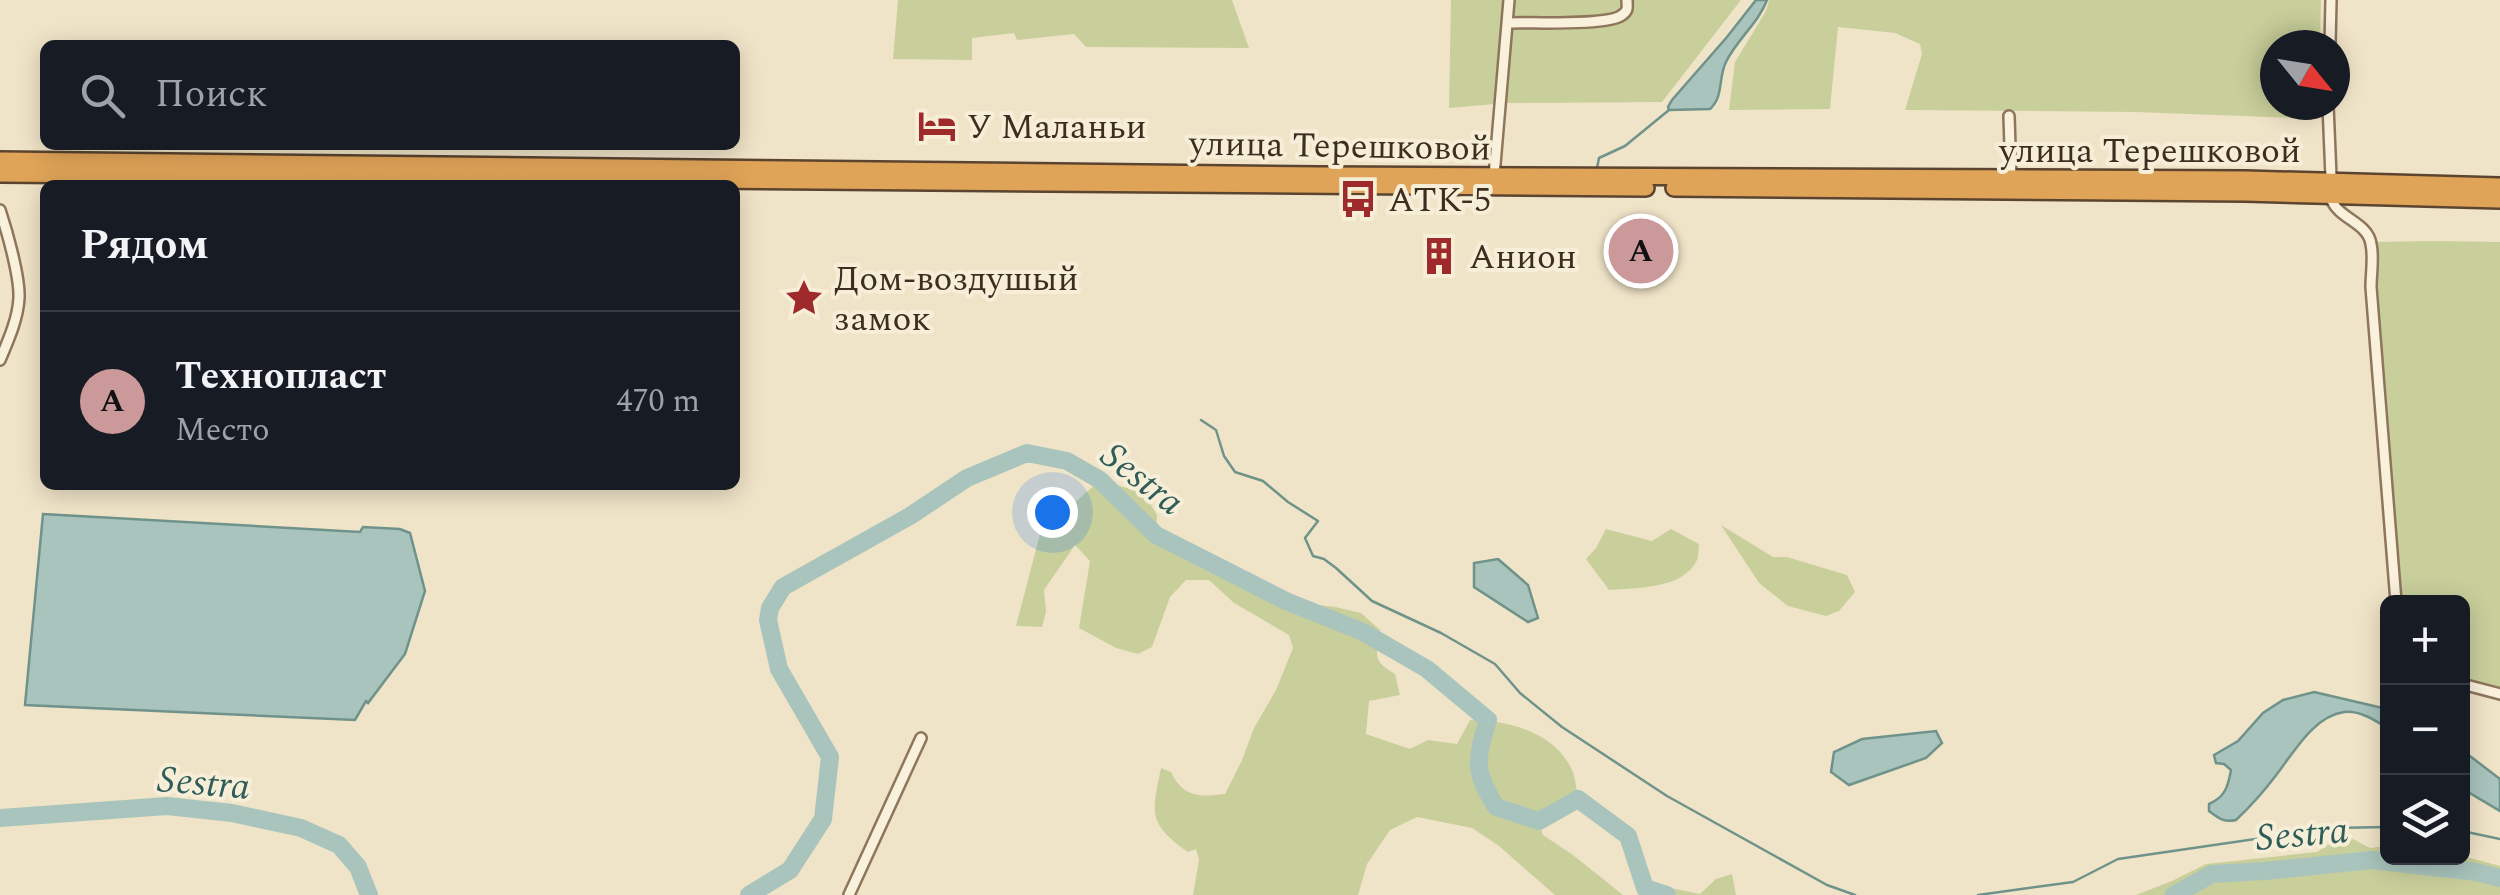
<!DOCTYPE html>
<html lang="ru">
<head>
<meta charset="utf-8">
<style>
	body { margin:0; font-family:Spectral,serif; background:#20242c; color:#f1f3f6 }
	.controls { position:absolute; right:30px; bottom:30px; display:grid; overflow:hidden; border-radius:15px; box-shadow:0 5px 25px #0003 }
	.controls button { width:90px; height:90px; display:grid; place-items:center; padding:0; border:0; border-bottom:2px solid #363941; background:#171b24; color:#f1f3f6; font:50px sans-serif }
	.compass { position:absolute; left:2260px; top:30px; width:90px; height:90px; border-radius:50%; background:#171b24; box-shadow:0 5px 25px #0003; rotate:120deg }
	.you { position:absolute; left:1052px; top:512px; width:35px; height:35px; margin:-25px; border:8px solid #fff; border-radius:50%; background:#1a73e8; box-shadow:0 0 0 15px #1a73e833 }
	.badge { display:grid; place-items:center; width:65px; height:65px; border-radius:50%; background:#cc999b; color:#111; font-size:32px; font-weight:700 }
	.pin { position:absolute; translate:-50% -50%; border:5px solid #fff; box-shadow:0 2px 10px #0006 }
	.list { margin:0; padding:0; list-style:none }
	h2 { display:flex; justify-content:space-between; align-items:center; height:130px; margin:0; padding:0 40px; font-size:42px }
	h2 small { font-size:32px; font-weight:400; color:#9ea1a6 }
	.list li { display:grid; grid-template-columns:65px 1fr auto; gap:30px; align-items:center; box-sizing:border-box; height:180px; padding:0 40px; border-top:2px solid #363941 }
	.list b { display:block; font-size:38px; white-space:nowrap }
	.list p { margin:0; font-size:32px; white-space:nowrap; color:#9ea1a6 }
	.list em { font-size:32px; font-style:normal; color:#9ea1a6 }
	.icon { flex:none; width:55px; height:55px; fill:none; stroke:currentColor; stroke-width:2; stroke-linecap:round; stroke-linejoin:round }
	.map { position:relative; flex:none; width:2500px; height:895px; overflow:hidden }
	.search { position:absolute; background:#171b24; box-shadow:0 5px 25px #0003; left:40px; top:40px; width:700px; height:110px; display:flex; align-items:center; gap:25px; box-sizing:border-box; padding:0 35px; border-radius:15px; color:#9ea1a6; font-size:38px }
	.panel { position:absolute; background:#171b24; box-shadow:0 5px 25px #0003; left:40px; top:180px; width:700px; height:310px; border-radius:15px }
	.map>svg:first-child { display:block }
	.green { fill:#c9cf9b }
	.water { fill:#a9c4bc; stroke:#6f938a; stroke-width:2.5 }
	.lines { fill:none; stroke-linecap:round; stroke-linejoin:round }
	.stream { stroke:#6f938a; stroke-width:2.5 }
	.river { stroke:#a9c4bc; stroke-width:18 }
	.street-casing { stroke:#8d765c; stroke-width:14 }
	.highway-casing { stroke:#5b4430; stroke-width:20 }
	.street { stroke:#faf1dc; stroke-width:9 }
	.highway { stroke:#e0a458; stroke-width:15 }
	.labels { text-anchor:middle; stroke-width:8; stroke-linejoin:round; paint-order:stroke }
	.poi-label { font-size:35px; fill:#3d2e20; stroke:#f7eed8; text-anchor:start }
	.street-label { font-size:35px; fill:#3d2e20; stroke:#f7eed8 }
	.water-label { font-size:38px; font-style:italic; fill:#2f5d5a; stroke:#f7eed8 }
</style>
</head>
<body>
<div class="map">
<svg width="2500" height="895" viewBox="0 0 2500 895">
	<rect width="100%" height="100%" fill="#f0e4c8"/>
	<!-- green -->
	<g class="green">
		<polygon points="898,0 1232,0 1249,48 1086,47 1074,34 1017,40 1014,33 972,38 972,60 893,59"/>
		<polygon points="1451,0 1741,0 1662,102 1507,103 1449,108"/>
		<polygon points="1769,0 2321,0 2320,45 2275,45 2275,105 2318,105 2318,119 2136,112 1905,110 1922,54 1920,44 1895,33 1838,27 1830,109 1729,110 1735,62 1766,11"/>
		<polygon points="2432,241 2500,242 2500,688 2463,679 2462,602 2400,602 2373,252 2375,242"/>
		<path d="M 1100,480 L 1144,493 L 1157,515 L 1156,535 L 1286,601 L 1335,607 L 1361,613 L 1380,630 C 1377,655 1371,660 1395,674 L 1400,695 L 1369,701 L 1366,734 L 1410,749 L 1428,740 L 1457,744 L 1470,720 C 1507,720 1554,732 1571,768 C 1576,777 1576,789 1578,799 L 1539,821 L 1543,835 L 1573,855 L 1623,895 L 1555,895 L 1499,846 L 1472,828 L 1417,817 L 1390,830 L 1367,864 L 1358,895 L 1193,895 L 1199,860 L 1196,849 L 1188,852 C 1147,823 1152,813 1161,768 L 1171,772 C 1183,798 1201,797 1225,794 L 1242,760 L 1254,728 L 1276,690 L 1293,648 L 1289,635 L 1234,603 L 1209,580 L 1186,580 L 1170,597 L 1152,647 L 1138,654 L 1116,648 L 1079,628 L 1090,561 L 1075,545 L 1044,590 L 1046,612 L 1042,627 L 1016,626 L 1040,534 Z"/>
		<polygon points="1721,525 1773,557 1787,557 1847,575 1855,592 1839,611 1826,616 1788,606 1759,583"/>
		<path d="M 1606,529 L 1652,541 L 1671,529 L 1699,544 C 1698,550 1699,555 1697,560 C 1684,589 1636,588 1609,590 L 1586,559 L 1596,548 Z"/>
		<polygon points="2349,837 2370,848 2387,846 2388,858 2462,858 2463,856 2500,866 2500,895 2136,895 2172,881 2206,864 2317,852 2331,843"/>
		<polygon points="1732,874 1736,895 1637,895 1661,886 1700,894 1716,879"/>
	</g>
	<!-- water -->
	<g class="water">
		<path d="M 1756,0 L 1767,0 C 1758,24 1737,39 1726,62 C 1718,78 1724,96 1710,109 L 1669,110 L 1668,107 L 1672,100 L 1727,37 Z"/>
		<polygon points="43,514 360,532 363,527 400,529 410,533 425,591 405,654 368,703 366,701 355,720 25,705"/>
		<polygon points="1498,559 1528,585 1538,618 1528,622 1474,587 1474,563"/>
		<path d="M 2314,692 L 2387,709 L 2387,728 C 2375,720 2359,710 2344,712 C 2314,716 2294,752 2277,774 C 2265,790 2251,806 2236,820 C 2224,823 2218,818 2209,811 L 2209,804 C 2225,797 2228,787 2231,770 L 2224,764 L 2216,763 L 2214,755 L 2238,741 L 2263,713 L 2283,700 Z"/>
		<polygon points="1936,731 1942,743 1926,758 1849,785 1831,772 1834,752 1862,739"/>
		<polygon points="2462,750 2500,779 2500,811 2463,789"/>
	</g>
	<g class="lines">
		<!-- stream -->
		<g class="stream">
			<polyline points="1597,168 1599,158 1625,146 1669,110"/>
			<polyline points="1201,420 1216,430 1224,456 1235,472 1263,481 1288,502 1318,521 1305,538 1313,556 1324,559 1336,568 1372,601 1441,633 1495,664 1520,693 1562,727 1667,796 1827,885 1855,895"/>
			<polyline points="2462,831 2500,839"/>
			<polyline points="1978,895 2073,882 2118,859 2330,828 2388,827"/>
		</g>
		<!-- river -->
		<g class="river">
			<polyline points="0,818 167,806 232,813 301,828 339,845 358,867 369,895"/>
			<path d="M 749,895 L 790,870 L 823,819 L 830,757 L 779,669 L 768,620 L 770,608 L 783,587 L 910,516 L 967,478 L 1027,453 L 1067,461 L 1100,480 L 1156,535 L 1286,601 L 1363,632 L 1427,669 L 1488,720 C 1476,760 1473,770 1496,807 L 1539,821 L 1578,799 L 1628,836 L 1645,888 L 1667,895"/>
			<polyline points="2174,895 2212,874 2265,871 2372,860 2476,872 2500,878"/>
		</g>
		<!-- street casing -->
		<g class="street-casing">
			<g id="street">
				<path d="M 1509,23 C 1530,22 1609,26 1622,15 C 1629,10 1627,7 1627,0"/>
				<polyline points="2330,45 2331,0"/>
				<path d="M 2328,105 L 2332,201 C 2340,219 2368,223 2371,244 C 2374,257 2371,274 2371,287 L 2396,602"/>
				<polyline points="2009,116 2011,178"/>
				<polyline points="1494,176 1509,0"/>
				<path d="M 0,210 C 7,231 20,277 19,298 C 18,319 8,341 0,360"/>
				<polyline points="2462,684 2500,694"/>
				<polyline points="849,895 921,738"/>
			</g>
		</g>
		<!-- highway casing -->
		<g class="highway-casing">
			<g id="highway">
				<polyline points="0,160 1319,175 2246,179 2500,186"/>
				<polyline points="0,174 1646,188"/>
				<polyline points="1674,188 2245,193 2500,200"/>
			</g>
		</g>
		<!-- street -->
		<use href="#street" class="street"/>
		<!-- highway -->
		<use href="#highway" class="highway"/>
	</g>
	<!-- icons -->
	<defs>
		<g id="hotel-bare" transform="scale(3)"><path d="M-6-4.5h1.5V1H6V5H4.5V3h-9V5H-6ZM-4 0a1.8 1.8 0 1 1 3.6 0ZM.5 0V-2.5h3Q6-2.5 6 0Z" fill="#9e2a2b" stroke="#f7eed8" stroke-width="2.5" paint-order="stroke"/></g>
		<g id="bus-bare" transform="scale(3)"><path d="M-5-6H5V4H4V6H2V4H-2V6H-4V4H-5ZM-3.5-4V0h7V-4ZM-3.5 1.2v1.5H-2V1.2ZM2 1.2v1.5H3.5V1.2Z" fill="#9e2a2b" stroke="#f7eed8" stroke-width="2.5" paint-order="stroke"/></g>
		<g id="building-bare" transform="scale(3)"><path d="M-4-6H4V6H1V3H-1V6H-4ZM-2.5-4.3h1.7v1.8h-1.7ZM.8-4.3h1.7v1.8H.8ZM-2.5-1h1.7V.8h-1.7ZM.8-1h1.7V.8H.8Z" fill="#9e2a2b" stroke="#f7eed8" stroke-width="2.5" paint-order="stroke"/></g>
		<g id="sight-bare" transform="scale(3)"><path d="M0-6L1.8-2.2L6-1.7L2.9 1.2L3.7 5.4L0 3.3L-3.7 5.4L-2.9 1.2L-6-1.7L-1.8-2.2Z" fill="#9e2a2b" stroke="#f7eed8" stroke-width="2.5" paint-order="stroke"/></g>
	</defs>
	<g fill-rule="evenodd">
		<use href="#hotel-bare" x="937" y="126"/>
		<use href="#bus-bare" x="1358" y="199"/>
		<use href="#building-bare" x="1439" y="256"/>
		<use href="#sight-bare" x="804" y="298"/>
	</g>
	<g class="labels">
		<!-- poi labels -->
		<g class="poi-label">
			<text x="967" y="138">У Маланьи</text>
			<text x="1388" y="211">АТК-5</text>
			<text x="1469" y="268">Анион</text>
			<text x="834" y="290">Дом-воздушый<tspan x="834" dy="40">замок</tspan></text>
		</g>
		<!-- street labels -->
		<g class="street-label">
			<text transform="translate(1340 145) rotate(1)" y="12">улица Терешковой</text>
			<text x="2150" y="162">улица Терешковой</text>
		</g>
		<!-- water labels -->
		<g class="water-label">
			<text transform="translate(1143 478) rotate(38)" y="13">Sestra</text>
			<text transform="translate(204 782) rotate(5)" y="13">Sestra</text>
			<text transform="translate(2302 833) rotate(-5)" y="13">Sestra</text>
		</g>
	</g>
</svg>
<div class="controls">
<button>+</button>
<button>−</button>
<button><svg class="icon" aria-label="layers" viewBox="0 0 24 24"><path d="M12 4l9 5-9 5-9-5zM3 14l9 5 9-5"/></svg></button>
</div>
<svg class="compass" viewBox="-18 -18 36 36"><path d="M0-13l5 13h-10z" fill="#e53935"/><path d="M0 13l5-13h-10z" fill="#9ea1a6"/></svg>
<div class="you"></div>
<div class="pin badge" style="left:1641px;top:251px">A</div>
<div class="search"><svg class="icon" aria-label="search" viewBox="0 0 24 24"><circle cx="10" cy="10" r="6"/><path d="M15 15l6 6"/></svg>Поиск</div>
<section class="panel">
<h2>Рядом<small></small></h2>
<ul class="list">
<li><span class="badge">A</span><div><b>Технопласт</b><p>Место</p></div><em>470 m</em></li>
</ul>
</section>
</div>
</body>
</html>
